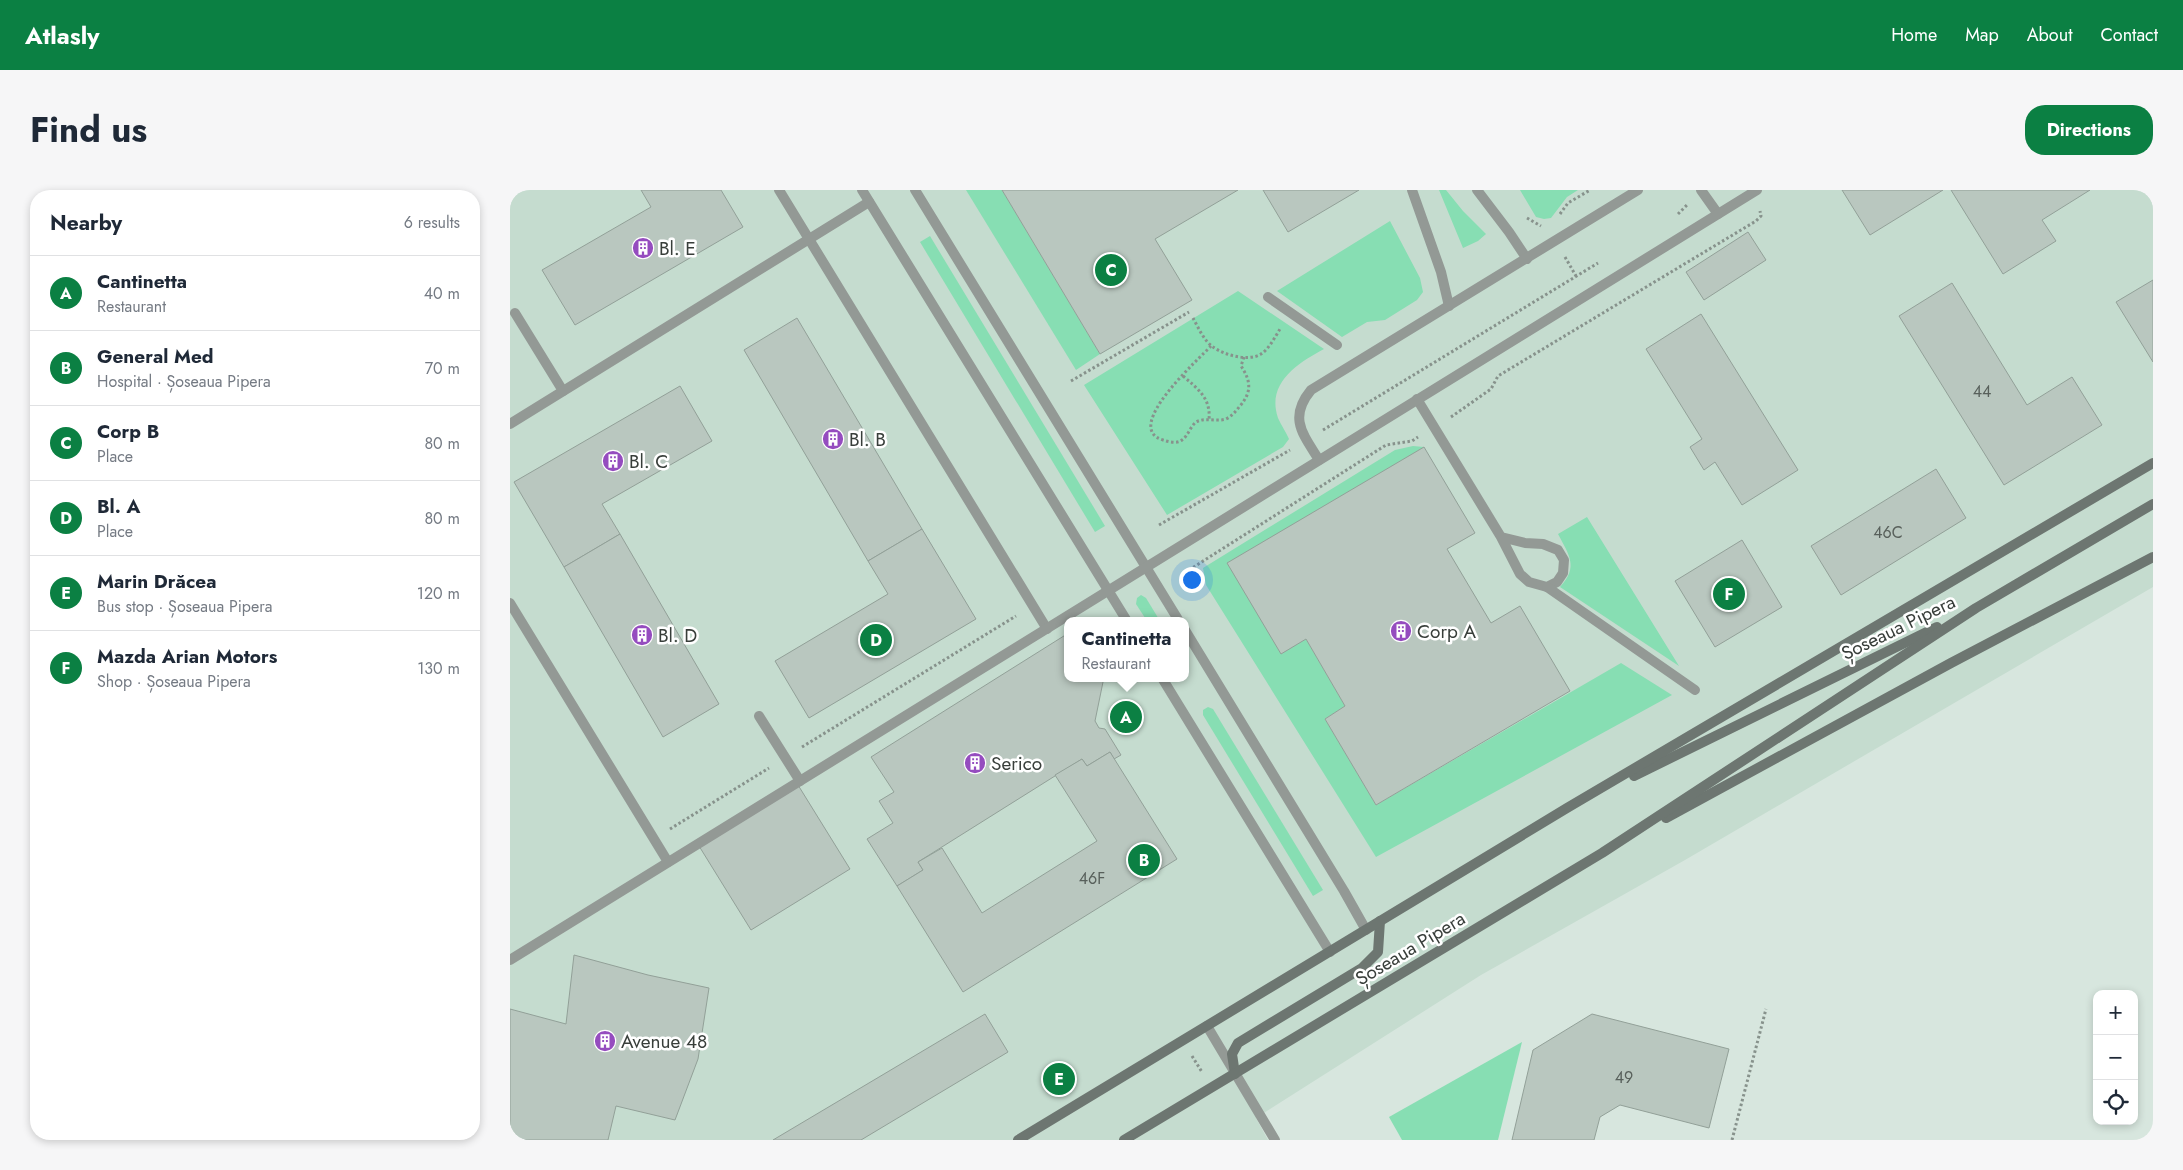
<!DOCTYPE html>
<html lang="en">
<head>
<meta charset="utf-8">
<style>
	body { margin:0; font-family:Jost,sans-serif; background:#f6f6f7; color:#1f2937 }
	.controls { position:absolute; right:15px; bottom:15px; display:grid; overflow:hidden; border-radius:10px; box-shadow:0 2px 8px #0003 }
	.controls button { width:45px; height:45px; display:grid; place-items:center; padding:0; border:0; border-bottom:1px solid #e0e1e3; background:#fff; color:#1f2937; font:25px sans-serif }
	.you { position:absolute; left:681px; top:389px; width:18px; height:18px; margin:-12px; border:4px solid #fff; border-radius:50%; background:#1a73e8; box-shadow:0 0 0 8px #1a73e833 }
	.badge { display:grid; place-items:center; width:32px; height:32px; border-radius:50%; background:#0b8043; color:#fff; font-size:16px; font-weight:700 }
	.pin { position:absolute; translate:-50% -50%; border:2px solid #fff; box-shadow:0 1px 5px #0006 }
	.popup { position:absolute; left:554px; top:427px; width:125px; height:65px; box-sizing:border-box; display:grid; place-content:center; border-radius:10px; background:#fff; filter:drop-shadow(0 1px 4px #0005); font-size:16px; white-space:nowrap; color:#747a83 }
	.popup b { font-size:19px; color:#1f2937 }
	.popup::after { content:''; position:absolute; left:50%; top:100%; margin-left:-10px; border:10px solid transparent; border-top-color:#fff }
	.list { margin:0; padding:0; list-style:none }
	h2 { display:flex; justify-content:space-between; align-items:center; height:65px; margin:0; padding:0 20px; font-size:21px }
	h2 small { font-size:16px; font-weight:400; color:#747a83 }
	.list li { display:grid; grid-template-columns:32px 1fr auto; gap:15px; align-items:center; box-sizing:border-box; height:75px; padding:0 20px; border-top:1px solid #e0e1e3 }
	.list b { display:block; font-size:19px; white-space:nowrap }
	.list p { margin:0; font-size:16px; white-space:nowrap; color:#747a83 }
	.list em { font-size:16px; font-style:normal; color:#747a83 }
	.icon { flex:none; width:28px; height:28px; fill:none; stroke:currentColor; stroke-width:2; stroke-linecap:round; stroke-linejoin:round }
	.map { position:relative; flex:none; width:1643px; height:950px; overflow:hidden; border-radius:20px }
	header { display:flex; align-items:center; gap:30px; box-sizing:border-box; height:70px; padding:0 25px; background:#0b8043; color:#fff }
	header strong { font-size:24px }
	nav { display:flex; gap:28px; margin-inline-start:auto; font-size:18px }
	.intro { display:flex; align-items:center; justify-content:space-between; box-sizing:border-box; height:120px; padding:0 30px }
	h1 { margin:0; font-size:35px }
	.button { padding:12px 22px; border-radius:20px; background:#0b8043; color:#fff; font-size:18px; font-weight:700 }
	main { display:flex; gap:30px; padding:0 30px }
	aside { flex:1; background:#fff; border-radius:20px; box-shadow:0 2px 8px #0003 }
	.map>svg:first-child { display:block }
	.built { fill:#c5dccf; fill-rule:evenodd }
	.green { fill:#87deb3 }
	.building { fill:#b9c7bf; stroke:#92a098 }
	.lines { fill:none; stroke-linecap:round; stroke-linejoin:round }
	.path { stroke:#87928c; stroke-width:3; stroke-dasharray:2.5 2.5; stroke-linecap:butt }
	.service { stroke:#939995; stroke-width:10 }
	.pedestrian { stroke:#939995; stroke-width:10 }
	.minor { stroke:#939995; stroke-width:10 }
	.secondary { stroke:#6d7671; stroke-width:10 }
	.labels { text-anchor:middle; stroke-width:5; stroke-linejoin:round; paint-order:stroke }
	.number-label { font-size:16px; fill:#58605b }
	.poi-label { font-size:19px; fill:#383e3a; stroke:#fff; text-anchor:start }
	.street-label { font-size:19px; fill:#383e3a; stroke:#fff }
</style>
</head>
<body>
<header>
<strong>Atlasly</strong>
<nav><a>Home</a><a>Map</a><a>About</a><a>Contact</a></nav>
</header>
<div class="intro"><h1>Find us</h1><a class="button">Directions</a></div>
<main>
<aside>
<h2>Nearby<small>6 results</small></h2>
<ul class="list">
<li><span class="badge">A</span><div><b>Cantinetta</b><p>Restaurant</p></div><em>40 m</em></li>
<li><span class="badge">B</span><div><b>General Med</b><p>Hospital · Șoseaua Pipera</p></div><em>70 m</em></li>
<li><span class="badge">C</span><div><b>Corp B</b><p>Place</p></div><em>80 m</em></li>
<li><span class="badge">D</span><div><b>Bl. A</b><p>Place</p></div><em>80 m</em></li>
<li><span class="badge">E</span><div><b>Marin Drăcea</b><p>Bus stop · Șoseaua Pipera</p></div><em>120 m</em></li>
<li><span class="badge">F</span><div><b>Mazda Arian Motors</b><p>Shop · Șoseaua Pipera</p></div><em>130 m</em></li>
</ul>
</aside>
<div class="map">
<svg width="1643" height="950" viewBox="0 0 1643 950">
	<rect width="100%" height="100%" fill="#d7e6de"/>
	<!-- built -->
	<path class="built" d="M 0,0 L 1643,0 L 1643,397 L 1175,670 L 971,785 L 746,928 L 758,950 L 0,950 ZM 557,431 L 675,431 L 675,488 L 557,488 Z"/>
	<!-- green -->
	<g class="green">
		<polygon points="456,0 492,0 590,164 566,180"/>
		<polygon points="929,0 936,0 953,21 976,44 968,51 953,58"/>
		<polygon points="1010,0 1068,0 1057,7 1041,28 1034,29 1026,27"/>
		<polygon points="880,31 910,88 913,102 907,110 875,130 857,132 832,147 767,101"/>
		<polygon points="420,46 595,336 585,342 410,52"/>
		<path d="M 728,101 L 814,159 C 788,173 756,193 768,228 C 771,235 776,242 779,249 L 773,257 L 657,325 L 574,195 Z"/>
		<polygon points="903,256 914,257 771,463 796,449 835,516 815,529 866,615 1111,473 1162,505 866,667 696,395 693,378 885,260"/>
		<path d="M 1077,327 L 1169,476 L 1050,397 C 1069,377 1059,365 1048,344 Z"/>
		<polygon points="631,405 636,408 650,431 637,431 626,414 627,408"/>
		<polygon points="698,517 703,519 813,700 803,706 693,525 693,520"/>
		<polygon points="1012,852 988,950 892,950 879,927"/>
	</g>
	<!-- building -->
	<g class="building">
		<polygon points="131,0 211,0 233,37 65,135 32,80 141,17"/>
		<polygon points="492,0 728,0 645,49 682,110 590,164"/>
		<polygon points="753,0 849,0 778,42"/>
		<polygon points="1332,0 1433,0 1360,45"/>
		<polygon points="1441,0 1580,0 1532,30 1546,51 1493,84"/>
		<polygon points="1238,42 1256,70 1194,110 1176,82"/>
		<polygon points="1643,90 1643,172 1606,112"/>
		<polygon points="1442,93 1517,215 1562,187 1592,235 1494,295 1389,126"/>
		<polygon points="1191,124 1288,280 1232,315 1205,272 1194,280 1180,257 1192,249 1136,159"/>
		<polygon points="287,128 412,339 358,371 234,160"/>
		<polygon points="170,196 202,251 92,314 110,344 54,377 4,292"/>
		<polygon points="914,257 965,343 937,359 981,433 1010,416 1060,501 866,615 815,529 835,516 796,449 771,464 717,373"/>
		<polygon points="1426,279 1456,328 1331,405 1301,356"/>
		<polygon points="412,339 466,429 299,528 265,471 378,404 358,371"/>
		<polygon points="110,344 209,514 153,547 54,377"/>
		<polygon points="1232,350 1272,417 1205,457 1165,391"/>
		<polygon points="557,444 557,488 591,488 593,492 585,531 589,538 595,539 611,565 604,569 600,562 577,576 572,569 408,672 413,680 387,696 357,649 383,633 369,611 384,602 361,567"/>
		<polygon points="600,562 667,669 453,802 387,696 413,680 408,672 432,658 472,723 587,651 545,585 572,569 577,576"/>
		<polygon points="288,595 340,679 241,740 189,656"/>
		<polygon points="64,765 138,785 199,798 188,869 165,930 106,916 98,950 0,950 0,819 56,834"/>
		<polygon points="475,824 498,862 351,950 263,950"/>
		<polygon points="1082,824 1219,859 1199,938 1110,915 1090,927 1084,950 1002,950 1023,860"/>
	</g>
	<g class="lines">
		<!-- path -->
		<g class="path">
			<polyline points="1050,24 1058,13 1080,0"/>
			<polyline points="1168,24 1178,14"/>
			<polyline points="1017,28 1031,36"/>
			<polyline points="1055,67 1066,86"/>
			<path d="M 683,128 C 688,137 694,151 703,157 C 714,165 739,172 751,164 C 759,159 765,147 770,139"/>
			<path d="M 701,156 C 690,168 611,238 653,250 C 659,252 667,254 672,250 C 678,246 680,237 686,232 C 695,227 706,232 716,229 C 722,226 726,221 730,216 C 742,202 741,191 731,176 L 734,167"/>
			<path d="M 673,186 C 688,199 701,208 699,230"/>
			<polyline points="561,191 679,122"/>
			<polyline points="941,227 981,199 988,186 1246,31 1251,26 1250,21"/>
			<polyline points="813,240 1088,73"/>
			<polyline points="649,335 780,260"/>
			<polyline points="679,380 876,255 902,251 908,247"/>
			<polyline points="292,557 506,426"/>
			<polyline points="160,639 259,578"/>
			<polyline points="682,866 692,882"/>
			<polyline points="1222,950 1256,819"/>
		</g>
		<!-- service -->
		<g class="service">
			<polyline points="269,0 537,439"/>
			<polyline points="352,0 617,431"/>
			<polyline points="405,0 669,431"/>
			<polyline points="902,0 931,82 939,116"/>
			<polyline points="967,0 999,42 1017,69"/>
			<polyline points="1191,0 1208,24"/>
			<polyline points="5,123 53,201"/>
			<polyline points="907,209 991,347 1010,384 1019,392 1037,397 1047,392 1053,383 1054,370 1048,360 1033,354 1015,353 991,347"/>
			<polyline points="0,234 359,12"/>
			<path d="M 809,270 C 793,244 778,228 801,200 L 1128,0"/>
			<polyline points="0,413 158,672"/>
			<polyline points="675,440 834,701 856,740"/>
			<polyline points="652,488 820,762"/>
			<polyline points="249,526 290,591"/>
			<polyline points="0,770 1247,0"/>
		</g>
		<!-- pedestrian -->
		<g class="pedestrian">
			<polyline points="758,107 827,155"/>
			<polyline points="1037,397 1185,500"/>
		</g>
		<!-- minor -->
		<polyline class="minor" points="697,836 765,950"/>
		<!-- secondary -->
		<g class="secondary">
			<polyline points="1124,586 1427,437"/>
			<polyline points="1156,628 1441,473 1643,367"/>
			<polyline points="725,884 722,864 728,853 852,778 868,762 870,731"/>
			<polyline points="508,950 1057,618 1643,273"/>
			<polyline points="614,950 1092,663 1466,418 1643,314"/>
		</g>
	</g>
	<!-- icons -->
	<defs>
		<g id="building-disc" transform="scale(1.125)"><circle r="9.5" fill="#954cbf" stroke="#fff"/><path d="M-4-6H4V6H1V3H-1V6H-4ZM-2.5-4.3h1.7v1.8h-1.7ZM.8-4.3h1.7v1.8H.8ZM-2.5-1h1.7V.8h-1.7ZM.8-1h1.7V.8H.8Z" fill="#fff"/></g>
	</defs>
	<g fill-rule="evenodd">
		<use href="#building-disc" x="133" y="58"/>
		<use href="#building-disc" x="323" y="249"/>
		<use href="#building-disc" x="103" y="271"/>
		<use href="#building-disc" x="891" y="441"/>
		<use href="#building-disc" x="132" y="445"/>
		<use href="#building-disc" x="465" y="573"/>
		<use href="#building-disc" x="95" y="851"/>
	</g>
	<g class="labels">
		<!-- number labels -->
		<g class="number-label">
			<text x="1472" y="207">44</text>
			<text x="1378" y="348">46C</text>
			<text x="582" y="694">46F</text>
			<text x="1114" y="893">49</text>
		</g>
		<!-- poi labels -->
		<g class="poi-label">
			<text x="149" y="65">Bl. E</text>
			<text x="339" y="256">Bl. B</text>
			<text x="119" y="278">Bl. C</text>
			<text x="907" y="448">Corp A</text>
			<text x="148" y="452">Bl. D</text>
			<text x="481" y="580">Serico</text>
			<text x="111" y="858">Avenue 48</text>
		</g>
		<!-- street labels -->
		<g class="street-label">
			<text transform="translate(1388 437) rotate(-26)" y="7">Șoseaua Pipera</text>
			<text transform="translate(900 758) rotate(-31)" y="7">Șoseaua Pipera</text>
		</g>
	</g>
</svg>
<div class="controls">
<button>+</button>
<button>−</button>
<button><svg class="icon" aria-label="locate" viewBox="0 0 24 24"><circle cx="12" cy="12" r="6"/><path d="M12 2v4M12 18v4M2 12h4M18 12h4"/></svg></button>
</div>
<div class="you"></div>
<div class="pin badge" style="left:616px;top:527px">A</div>
<div class="popup"><b>Cantinetta</b>Restaurant</div>
<div class="pin badge" style="left:634px;top:670px">B</div>
<div class="pin badge" style="left:601px;top:80px">C</div>
<div class="pin badge" style="left:366px;top:450px">D</div>
<div class="pin badge" style="left:549px;top:889px">E</div>
<div class="pin badge" style="left:1219px;top:404px">F</div>
</div>
</main>
</body>
</html>
